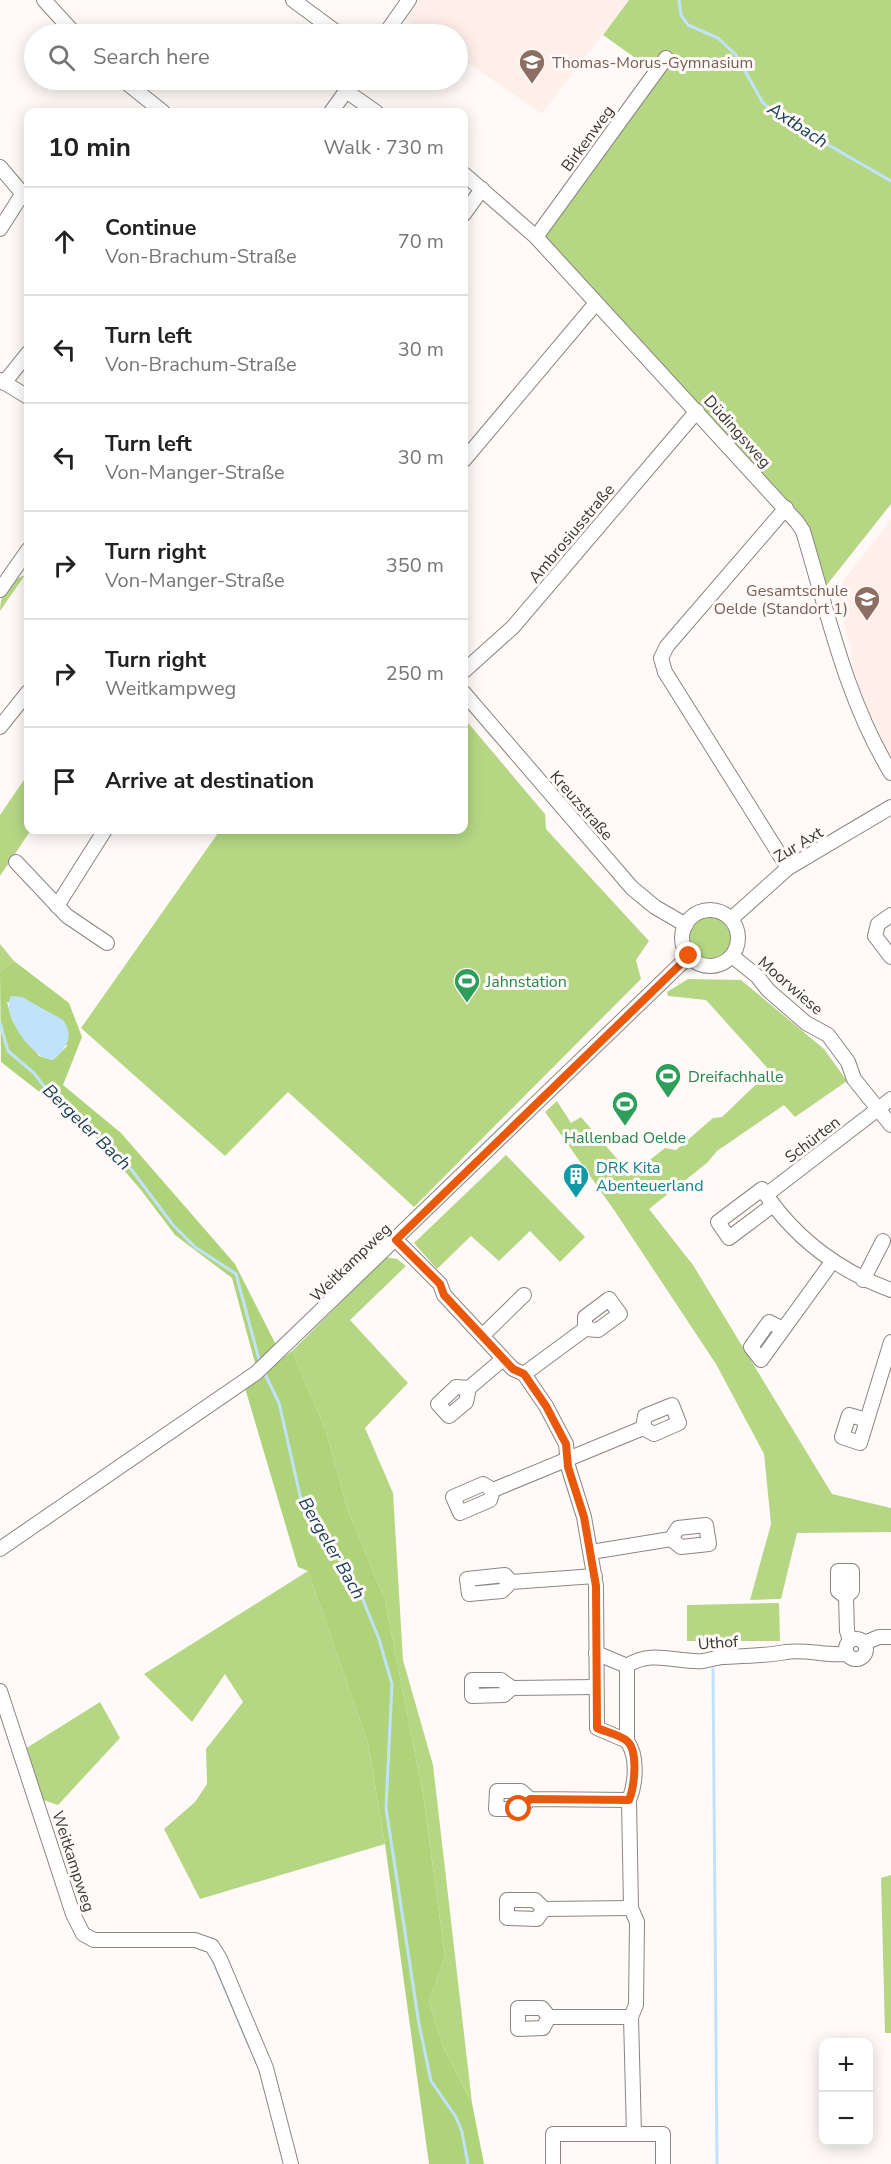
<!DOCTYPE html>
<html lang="en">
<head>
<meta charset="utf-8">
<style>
	body { margin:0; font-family:"Nunito Sans",sans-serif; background:#f6f6f6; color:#222 }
	.controls { position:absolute; right:18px; bottom:18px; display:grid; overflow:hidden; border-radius:12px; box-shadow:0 3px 15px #0003 }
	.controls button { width:54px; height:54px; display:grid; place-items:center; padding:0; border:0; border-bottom:2px solid #e0e0e0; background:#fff; color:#222; font:30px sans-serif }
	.stop { position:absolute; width:18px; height:18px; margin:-14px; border:4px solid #ea580c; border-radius:50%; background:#fff }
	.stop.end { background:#ea580c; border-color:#fff; box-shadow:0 2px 6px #0008 }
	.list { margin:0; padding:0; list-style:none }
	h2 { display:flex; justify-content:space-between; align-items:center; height:78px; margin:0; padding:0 24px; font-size:26px }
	h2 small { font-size:20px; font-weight:400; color:#767676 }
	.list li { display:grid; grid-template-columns:39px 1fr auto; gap:18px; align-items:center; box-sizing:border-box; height:108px; padding:0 24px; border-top:2px solid #e0e0e0 }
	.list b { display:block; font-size:22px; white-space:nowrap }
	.list p { margin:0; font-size:20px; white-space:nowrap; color:#767676 }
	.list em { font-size:20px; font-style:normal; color:#767676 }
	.icon { flex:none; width:33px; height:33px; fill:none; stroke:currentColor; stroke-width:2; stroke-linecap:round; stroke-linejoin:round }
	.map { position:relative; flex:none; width:891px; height:2164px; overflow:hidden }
	.search { position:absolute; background:#fff; box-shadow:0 3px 15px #0003; left:24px; top:24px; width:444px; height:66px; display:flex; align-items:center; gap:15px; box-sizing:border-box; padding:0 21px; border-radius:33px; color:#767676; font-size:22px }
	.panel { position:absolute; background:#fff; box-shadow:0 3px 15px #0003; left:24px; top:108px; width:444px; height:726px; border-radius:12px }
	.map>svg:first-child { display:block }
	.built { fill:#feefea }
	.green { fill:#b5d784 }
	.forest { fill:#aed379; fill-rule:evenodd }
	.water { fill:#c0e3fb }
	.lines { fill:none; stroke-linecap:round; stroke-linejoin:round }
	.stream { stroke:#c0e3fb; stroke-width:3 }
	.minor-casing { stroke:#8b8583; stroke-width:16 }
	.minor { stroke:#fff; stroke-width:14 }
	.route { stroke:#ea580c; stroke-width:8 }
	.labels { text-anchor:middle; stroke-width:6; stroke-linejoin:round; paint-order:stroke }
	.education-label { font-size:16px; fill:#785e54; stroke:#fffaf8; text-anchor:start }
	.street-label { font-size:16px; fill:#393736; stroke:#fffaf8 }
	.leisure-label { font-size:16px; fill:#27864d; stroke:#fffaf8; text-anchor:start }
	.culture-label { font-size:16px; fill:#0d838f; stroke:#fffaf8; text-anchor:start }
	.water-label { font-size:18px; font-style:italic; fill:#163e56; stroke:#fffaf8 }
</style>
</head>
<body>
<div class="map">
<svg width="891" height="2164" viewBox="0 0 891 2164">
	<rect width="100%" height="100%" fill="#fffaf8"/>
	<!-- built -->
	<g class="built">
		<polygon points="417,0 629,0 542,114 458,56 458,34 427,34 404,19"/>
		<polygon points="891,519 891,760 877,736 851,664 851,649 836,595 844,580"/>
	</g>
	<!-- green -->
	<g class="green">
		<polygon points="629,0 891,0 891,504 826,586 803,517 542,236 652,70 603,35"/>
		<path d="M 25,575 L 0,611 C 0,593 9,582 25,575 Z"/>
		<polygon points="464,718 545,814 546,829 649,941 636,960 641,979 414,1207 288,1092 225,1156 81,1028 218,833 235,830 464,830"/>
		<polygon points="28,774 28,830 31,830 0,876 0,815"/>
		<circle cx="711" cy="938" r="22"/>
		<polygon points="0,944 14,961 0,972"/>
		<polygon points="688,979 741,980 824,1049 847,1081 795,1117 784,1105 717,1151 707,1163 649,1209 693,1265 832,1494 891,1508 891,1532 797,1533 781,1599 750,1600 771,1524 764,1454 716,1364 614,1210 545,1112 557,1101 571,1123 581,1117 631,1175 665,1148 676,1150 713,1118 722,1117 770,1071 706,1000 668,996 667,992"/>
		<polygon points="506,1155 585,1237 560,1262 530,1231 499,1261 471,1236 437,1269 414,1243"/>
		<polygon points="386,1257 397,1259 406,1266 350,1320 408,1383 365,1428 393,1493 403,1660 433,1765 472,2103 444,2049 429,2001 445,1956 423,1794 385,1600 347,1508 326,1431 292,1351"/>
		<polygon points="308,1571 368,1743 385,1844 200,1899 164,1829 195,1802 207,1784 206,1749 243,1702 225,1674 192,1722 144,1674"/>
		<polygon points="779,1603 780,1641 687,1641 687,1605"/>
		<polygon points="100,1702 120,1738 58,1805 43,1800 25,1749"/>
		<polygon points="891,1875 891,2033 885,2033 881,1878"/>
	</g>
	<!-- forest -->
	<g class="forest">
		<path d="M 14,961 L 69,1003 L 82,1037 L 63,1085 L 121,1133 L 235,1264 L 276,1345 L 255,1363 L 232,1278 L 175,1235 L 141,1190 L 92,1133 L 1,1062 L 0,972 ZM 7,1002 L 39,1008 L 52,1014 L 67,1046 L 53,1060 L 39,1056 L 12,1020 Z"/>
		<polygon points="292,1351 326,1431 347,1508 385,1600 423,1794 445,1956 429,2001 444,2049 472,2103 484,2164 429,2164 385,1844 368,1743 308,1571 298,1567 245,1388"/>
	</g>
	<!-- water -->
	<path class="water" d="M 11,996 L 22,997 L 63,1020 C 75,1036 66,1048 53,1060 C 33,1060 0,1014 11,996 Z"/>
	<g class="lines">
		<!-- stream -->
		<g class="stream">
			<polyline points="679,0 681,15 688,25 718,38 736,55 763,103 792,124 891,181"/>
			<polyline points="0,1023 8,1051 34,1073 51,1095 87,1125 131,1169 173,1225 195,1247 236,1274 260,1363"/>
			<polyline points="264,1372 279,1403 301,1500 346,1567 363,1600 379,1639 392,1684 386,1808 419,2024 431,2081 456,2117 462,2132 468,2164"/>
			<polyline points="713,1669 717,2164"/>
			<polyline points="213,1961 250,2048"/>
		</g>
		<!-- minor casing -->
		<g class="minor-casing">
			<g id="minor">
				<polyline points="44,0 75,34"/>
				<polyline points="293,0 339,34"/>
				<polyline points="385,34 409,0"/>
				<polyline points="123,80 163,112"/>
				<polyline points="346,91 376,112"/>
				<polyline points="331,112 354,80"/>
				<polyline points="0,167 28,200"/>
				<path d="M 464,174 L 536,237 L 797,522 L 803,531 C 828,614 846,699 891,773"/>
				<polyline points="464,214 482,189"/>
				<polyline points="0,229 23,193"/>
				<polyline points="536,237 666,58"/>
				<polyline points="0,380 28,397"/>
				<polyline points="4,383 28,353"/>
				<polyline points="464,460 596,303"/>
				<polyline points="786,508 667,646 661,658 665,672 788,868"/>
				<polyline points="0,590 28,550"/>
				<polyline points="464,671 513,627 697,411"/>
				<polyline points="464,693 632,888 655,907 686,925"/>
				<polyline points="0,727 28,692"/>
				<polyline points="16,862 67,916 107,943"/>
				<polyline points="57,906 105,830"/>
				<circle cx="710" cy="938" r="28"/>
				<polyline points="891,915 878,924 875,936 891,957"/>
				<polyline points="731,919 788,868 891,807"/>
				<polyline points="732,956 757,976 768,990 806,1023 828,1035 848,1062 854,1079 891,1125"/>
				<path d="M 769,1199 C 800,1242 842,1272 891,1290"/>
				<polyline points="773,1205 729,1238 718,1222 762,1189 766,1195 891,1099"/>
				<polyline points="396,1240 440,1284 444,1295 513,1369 524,1374 546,1406 566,1444 568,1466 584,1517 596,1586 597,1728 627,1741"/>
				<polyline points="863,1280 883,1241"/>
				<polyline points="783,1329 769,1322 751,1347 761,1360 832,1262"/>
				<polyline points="483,1335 524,1295"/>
				<polyline points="524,1374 585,1329 598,1330 620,1314 609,1299 585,1317 585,1329"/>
				<polyline points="469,1388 456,1387 438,1404 449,1416 466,1402 469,1388 503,1359"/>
				<polyline points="867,1420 849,1415 842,1437 860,1443 891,1342"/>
				<polyline points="493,1490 483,1484 453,1497 460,1513 490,1500 493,1490 643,1428 654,1434 679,1423 672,1405 645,1416 643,1428"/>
				<polyline points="0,1549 256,1373 689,956"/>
				<polyline points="591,1552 671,1539 681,1547 709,1544 706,1525 678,1528 671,1539"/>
				<polyline points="511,1582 505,1575 467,1579 469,1594 502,1591 511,1582 595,1576"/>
				<polyline points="846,1597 838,1591 838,1571 852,1571 852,1591 846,1597 847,1631 850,1640"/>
				<circle cx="856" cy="1649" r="10"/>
				<polyline points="864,1643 879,1637 891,1637"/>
				<path d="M 596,1653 L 627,1666 C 651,1649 676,1663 703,1661 C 709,1660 715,1658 721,1657 C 743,1656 765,1656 786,1652 C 806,1649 826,1656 846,1654"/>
				<path d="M 627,1666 L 627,1741 C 638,1756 636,1783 629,1800 L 631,1908 L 637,1922 L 636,2005 L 631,2017 L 634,2134"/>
				<polyline points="512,1688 501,1680 472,1680 472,1696 504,1695 512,1688 596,1687"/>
				<polyline points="0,1691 73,1914 83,1934 94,1940 195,1940 212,1946 220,1959 266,2068 291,2164"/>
				<polyline points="530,1799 519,1809 496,1809 497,1791 521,1791 530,1799 629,1800"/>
				<polyline points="544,1909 535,1900 507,1900 507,1918 537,1919 544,1909 631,1908"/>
				<polyline points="549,2017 542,2008 518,2008 518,2029 543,2028 549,2017 631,2017"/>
				<polyline points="553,2164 553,2134 663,2134 663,2164"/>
			</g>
		</g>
		<!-- minor -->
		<use href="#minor" class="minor"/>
	</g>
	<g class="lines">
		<!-- route -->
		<path class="route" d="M 519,1809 L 530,1799 L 629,1800 C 634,1788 639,1751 627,1741 C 620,1735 606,1732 597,1728 L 596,1586 L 584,1517 L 568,1467 L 566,1444 L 546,1406 L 524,1374 L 513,1369 L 444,1295 L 440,1284 L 396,1240 L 689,956"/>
	</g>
	<!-- icons -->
	<defs>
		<g id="school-pin" transform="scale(1.35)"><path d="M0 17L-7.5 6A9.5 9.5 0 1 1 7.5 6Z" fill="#8d6e63" stroke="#fffaf8"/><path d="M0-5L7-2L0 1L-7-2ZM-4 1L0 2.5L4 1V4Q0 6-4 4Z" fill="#fff"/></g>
		<g id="stadium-pin" transform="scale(1.35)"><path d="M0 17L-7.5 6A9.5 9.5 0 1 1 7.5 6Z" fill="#2e9e5b" stroke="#fffaf8"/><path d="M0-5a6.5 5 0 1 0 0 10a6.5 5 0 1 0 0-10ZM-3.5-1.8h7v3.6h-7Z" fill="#fff"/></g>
		<g id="building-pin" transform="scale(1.35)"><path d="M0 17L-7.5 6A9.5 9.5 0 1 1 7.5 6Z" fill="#0f9aa8" stroke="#fffaf8"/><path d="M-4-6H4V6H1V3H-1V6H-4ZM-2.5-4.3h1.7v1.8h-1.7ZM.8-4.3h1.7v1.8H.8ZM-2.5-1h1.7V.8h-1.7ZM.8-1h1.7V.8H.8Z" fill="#fff"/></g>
	</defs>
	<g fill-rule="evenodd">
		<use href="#school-pin" x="532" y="62"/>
		<use href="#school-pin" x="867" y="599"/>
		<use href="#stadium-pin" x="467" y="981"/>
		<use href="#stadium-pin" x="668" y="1076"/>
		<use href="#stadium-pin" x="625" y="1104"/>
		<use href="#building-pin" x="576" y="1176"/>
	</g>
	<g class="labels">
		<!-- education labels -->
		<g class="education-label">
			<text x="552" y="68">Thomas-Morus-Gymnasium</text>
			<text x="848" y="596" text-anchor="end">Gesamtschule<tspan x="848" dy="18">Oelde (Standort 1)</tspan></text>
		</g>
		<!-- street labels -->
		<g class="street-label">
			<text transform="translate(587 138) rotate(-54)" y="6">Birkenweg</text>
			<text transform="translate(738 431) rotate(48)" y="6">Düdingsweg</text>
			<text transform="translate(571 533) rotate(-50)" y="6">Ambrosiusstraße</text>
			<text transform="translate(582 805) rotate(49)" y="6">Kreuzstraße</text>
			<text transform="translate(798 844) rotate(-31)" y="6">Zur Axt</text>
			<text transform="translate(791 985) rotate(41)" y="6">Moorwiese</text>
			<text transform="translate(812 1139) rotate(-38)" y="6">Schürten</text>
			<text transform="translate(350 1262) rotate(-44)" y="6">Weitkampweg</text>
			<text transform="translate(718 1642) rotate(-4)" y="6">Uthof</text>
			<text transform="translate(74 1861) rotate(72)" y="6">Weitkampweg</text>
		</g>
		<!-- leisure labels -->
		<g class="leisure-label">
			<text x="486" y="987">Jahnstation</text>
			<text x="688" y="1082">Dreifachhalle</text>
			<text x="625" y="1143" text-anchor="middle">Hallenbad Oelde</text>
		</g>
		<!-- culture labels -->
		<g class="culture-label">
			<text x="596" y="1173">DRK Kita<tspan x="596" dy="18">Abenteuerland</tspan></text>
		</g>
		<!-- water labels -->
		<g class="water-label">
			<text transform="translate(798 125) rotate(33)" y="6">Axtbach</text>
			<text transform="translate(87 1127) rotate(44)" y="6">Bergeler Bach</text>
			<text transform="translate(332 1548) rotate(60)" y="6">Bergeler Bach</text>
		</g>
	</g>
</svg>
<div class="controls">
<button>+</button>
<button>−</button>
</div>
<div class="stop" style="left:519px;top:1809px"></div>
<div class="stop end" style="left:689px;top:956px"></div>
<div class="search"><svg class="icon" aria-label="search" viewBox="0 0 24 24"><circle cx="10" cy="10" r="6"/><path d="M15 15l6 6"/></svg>Search here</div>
<section class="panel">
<h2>10 min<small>Walk · 730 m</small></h2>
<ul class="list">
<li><svg class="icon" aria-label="ahead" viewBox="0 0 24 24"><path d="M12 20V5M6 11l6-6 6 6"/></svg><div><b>Continue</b><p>Von-Brachum-Straße</p></div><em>70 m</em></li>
<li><svg class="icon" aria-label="left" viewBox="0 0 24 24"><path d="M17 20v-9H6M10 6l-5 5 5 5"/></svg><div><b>Turn left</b><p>Von-Brachum-Straße</p></div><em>30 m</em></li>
<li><svg class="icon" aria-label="left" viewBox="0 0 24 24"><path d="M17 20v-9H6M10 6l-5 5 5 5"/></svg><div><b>Turn left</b><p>Von-Manger-Straße</p></div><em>30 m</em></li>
<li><svg class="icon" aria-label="right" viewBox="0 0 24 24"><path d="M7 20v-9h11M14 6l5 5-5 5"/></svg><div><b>Turn right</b><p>Von-Manger-Straße</p></div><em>350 m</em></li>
<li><svg class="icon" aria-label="right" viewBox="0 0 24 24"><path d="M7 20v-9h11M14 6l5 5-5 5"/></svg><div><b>Turn right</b><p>Weitkampweg</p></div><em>250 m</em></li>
<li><svg class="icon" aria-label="arrive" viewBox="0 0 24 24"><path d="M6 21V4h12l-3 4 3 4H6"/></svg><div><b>Arrive at destination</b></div></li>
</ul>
</section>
</div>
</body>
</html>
